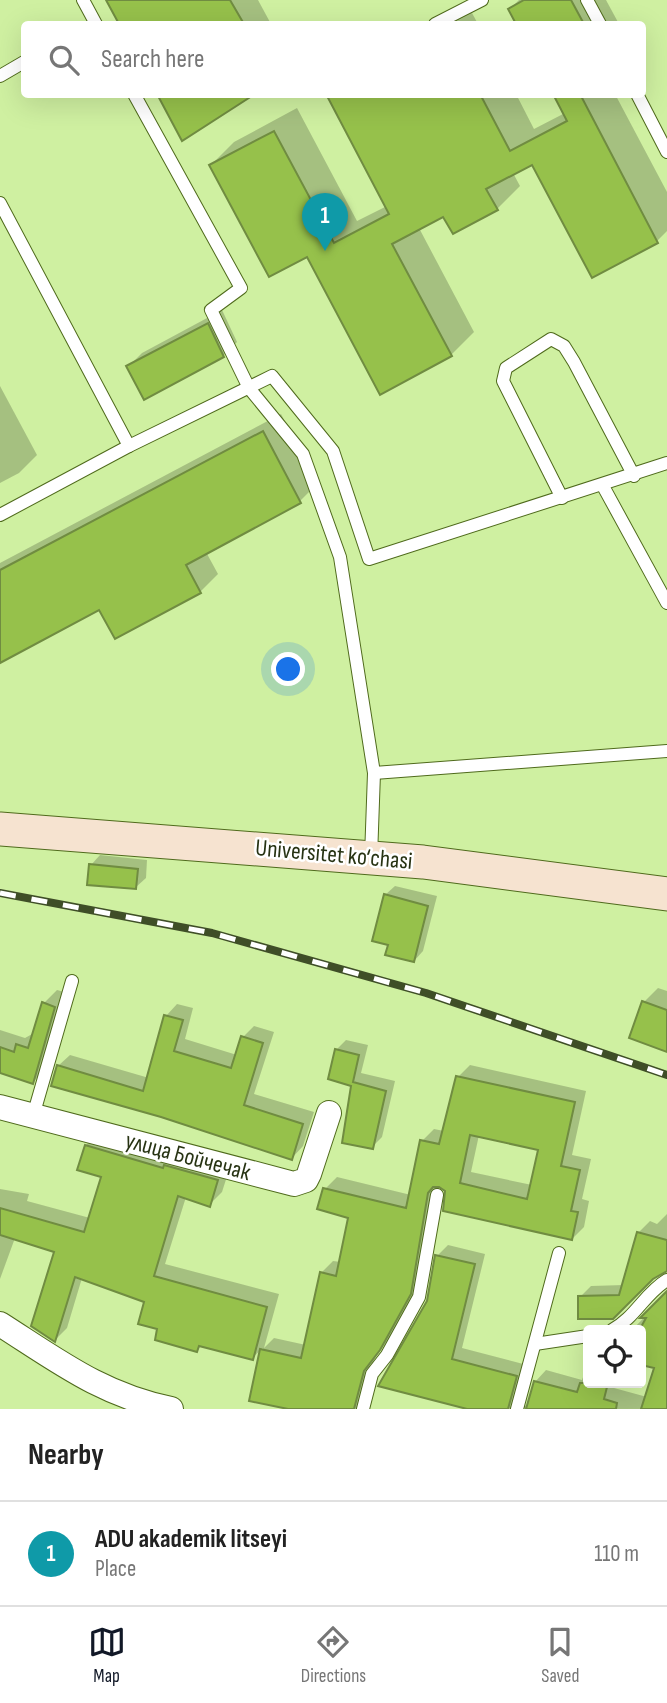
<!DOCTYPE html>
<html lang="en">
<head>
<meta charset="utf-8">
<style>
	body { margin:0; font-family:"Sofia Sans Condensed",sans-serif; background:#f6f6f6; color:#222 }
	.controls { position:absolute; right:21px; bottom:21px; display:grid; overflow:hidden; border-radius:7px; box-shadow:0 7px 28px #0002 }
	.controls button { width:63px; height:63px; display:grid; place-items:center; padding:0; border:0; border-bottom:2px solid #e0e0e0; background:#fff; color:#222; font:35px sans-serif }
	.you { position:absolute; left:289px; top:670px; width:24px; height:24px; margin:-18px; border:5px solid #fff; border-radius:50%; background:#1a73e8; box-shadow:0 0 0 10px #1a73e833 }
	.badge { display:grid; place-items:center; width:46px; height:46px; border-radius:50%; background:#111827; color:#fff; font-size:23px; font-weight:700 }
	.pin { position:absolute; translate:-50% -58px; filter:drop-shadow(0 2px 4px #0008) }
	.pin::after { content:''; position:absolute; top:37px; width:24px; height:21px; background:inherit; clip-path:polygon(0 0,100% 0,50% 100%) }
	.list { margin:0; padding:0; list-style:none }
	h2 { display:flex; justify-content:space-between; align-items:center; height:91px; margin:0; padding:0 28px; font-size:30px }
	h2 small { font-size:23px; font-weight:400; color:#767676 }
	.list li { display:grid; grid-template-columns:46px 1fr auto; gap:21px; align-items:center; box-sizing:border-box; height:105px; padding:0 28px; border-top:2px solid #e0e0e0 }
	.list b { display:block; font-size:26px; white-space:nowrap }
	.list p { margin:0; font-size:23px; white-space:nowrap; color:#767676 }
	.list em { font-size:23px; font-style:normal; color:#767676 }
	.icon { flex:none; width:38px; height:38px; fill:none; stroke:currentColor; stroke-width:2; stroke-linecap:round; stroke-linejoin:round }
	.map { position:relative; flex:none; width:667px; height:1409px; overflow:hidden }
	.search { position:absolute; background:#fff; box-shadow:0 7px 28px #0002; left:21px; right:21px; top:21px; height:77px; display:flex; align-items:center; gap:18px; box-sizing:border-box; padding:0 24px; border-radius:7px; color:#767676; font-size:26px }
	.sheet { height:196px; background:#fff }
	nav { display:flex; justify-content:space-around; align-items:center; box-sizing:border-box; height:98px; border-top:2px solid #e0e0e0; background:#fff; font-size:19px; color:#767676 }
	nav a { display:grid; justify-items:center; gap:4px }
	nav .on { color:#111827 }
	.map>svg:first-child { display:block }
	.shadow { fill:#0003; fill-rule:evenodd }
	.building { fill:#96c14b; stroke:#708c41; stroke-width:2; fill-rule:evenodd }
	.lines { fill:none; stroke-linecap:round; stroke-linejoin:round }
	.lane-casing { stroke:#4f6a1c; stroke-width:14 }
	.street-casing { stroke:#4f6a1c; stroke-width:26 }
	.secondary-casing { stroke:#4f6a1c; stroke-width:35 }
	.lane { stroke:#fff; stroke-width:12 }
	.street { stroke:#fff; stroke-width:24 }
	.secondary { stroke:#f6e3d0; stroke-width:33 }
	.rail-casing { stroke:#3f4e27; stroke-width:8 }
	.rail { stroke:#fff; stroke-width:5; stroke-dasharray:16; stroke-linecap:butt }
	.labels { text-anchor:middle; stroke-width:5; stroke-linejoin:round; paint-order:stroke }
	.street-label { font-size:24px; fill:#273313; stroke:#fff }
</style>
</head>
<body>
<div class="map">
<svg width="667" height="1409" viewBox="0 0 667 1409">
	<rect width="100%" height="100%" fill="#cff0a1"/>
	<!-- shadow -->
	<g class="shadow">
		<polygon points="108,0 258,0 271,24 121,24"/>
		<polygon points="519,0 606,0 619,24 518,24 510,9"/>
		<polygon points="472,13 478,24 451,24"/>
		<polygon points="335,94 516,94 534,129 565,113 555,94 615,94 667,192 667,231 657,241 593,275 533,162 513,173 520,186 497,209 444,214 419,228 474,332 451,355 307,255 211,165 234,142 297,108 357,221 387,206"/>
		<polygon points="222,310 237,342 223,356 128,367 142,353"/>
		<polygon points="0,386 37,455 19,473 0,483"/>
		<polygon points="281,414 318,483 300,501 206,552 218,574 200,592 99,608 0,661 0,563"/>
		<polygon points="100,855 147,860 146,878 136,887 91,865"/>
		<polygon points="395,886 437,896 423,951 414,961 390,943 385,895"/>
		<polygon points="658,988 667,991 667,1050 644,1002"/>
		<polygon points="57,990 68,993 46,1069 33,1082 0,1072 0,1030 25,1038 34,1033 44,1003"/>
		<polygon points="177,1004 193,1008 185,1039 237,1055 243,1037 254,1026 274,1032 254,1094 314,1112 303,1146 292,1158 58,1066 70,1055 149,1078 166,1016"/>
		<polygon points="346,1040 368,1045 361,1073 395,1081 382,1137 372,1147 353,1085 336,1050"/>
		<path d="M 470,1065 L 586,1091 L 572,1155 L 591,1159 L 582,1199 L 589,1201 L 584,1227 L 572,1239 L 440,1185 L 422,1280 L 391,1336 L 375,1358 L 365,1409 L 296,1409 L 251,1399 L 263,1348 L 252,1358 L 202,1345 L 197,1350 L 160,1328 L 146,1301 L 82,1278 L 67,1328 L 55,1340 L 56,1251 L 15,1238 L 0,1279 L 0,1189 L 29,1194 L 27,1201 L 90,1218 L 104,1176 L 86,1145 L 98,1133 L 230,1167 L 222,1192 L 209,1205 L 186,1197 L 165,1264 L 279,1294 L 264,1348 L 274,1338 L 306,1345 L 321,1273 L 333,1261 L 341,1262 L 350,1217 L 325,1189 L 337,1177 L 411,1195 L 422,1141 L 434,1129 L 444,1131 L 458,1077 ZM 479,1135 L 540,1149 L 532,1185 L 471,1172 Z"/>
		<polygon points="667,1214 667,1270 653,1277 613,1317 580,1297 591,1286 624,1285 638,1233 650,1221 657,1224"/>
		<polygon points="448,1245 485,1254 462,1348 527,1365 522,1405 528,1406 535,1382 546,1370 582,1380 588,1362 588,1383 615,1383 614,1388 647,1397 656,1367 641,1363 641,1330 632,1330 667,1294 667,1409 465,1409 380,1385 428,1302 437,1256"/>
	</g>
	<!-- building -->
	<g class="building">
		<polygon points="106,0 230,0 244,24 119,24"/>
		<polygon points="524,0 571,0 584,24 516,24 508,9"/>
		<polygon points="157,94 255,94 182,141"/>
		<polygon points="326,94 480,94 510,151 567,121 553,94 580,94 658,243 592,278 532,165 486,189 498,210 453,234 443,217 392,244 452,356 380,395 307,257 269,277 209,165 274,131 334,243 389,214"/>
		<polygon points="208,323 224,357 144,400 126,366"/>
		<polygon points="263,431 301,503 186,565 201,593 115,639 99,610 0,663 0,570"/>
		<polygon points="89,864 138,869 136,889 87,885"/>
		<polygon points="384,894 428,906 414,962 385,955 388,945 372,941"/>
		<polygon points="642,1001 667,1010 667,1052 629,1038"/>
		<polygon points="42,1002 55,1007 33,1084 0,1073 0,1047 14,1052 16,1044 28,1048"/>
		<polygon points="164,1015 183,1020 174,1051 231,1068 241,1036 263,1043 244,1105 303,1124 292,1160 161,1117 51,1086 57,1065 143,1091"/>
		<polygon points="335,1049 359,1055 353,1082 386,1091 373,1149 342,1143 351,1086 328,1079"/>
		<path d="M 456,1076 L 575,1102 L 561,1166 L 580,1170 L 571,1211 L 578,1212 L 572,1240 L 443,1211 L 445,1191 L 439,1187 L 433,1187 L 428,1193 L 411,1294 L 380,1350 L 364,1371 L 354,1409 L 288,1409 L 249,1401 L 260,1349 L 301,1358 L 320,1272 L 336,1276 L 348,1218 L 317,1209 L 323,1188 L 406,1208 L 420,1140 L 439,1144 ZM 470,1135 L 538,1150 L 527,1199 L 460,1183 Z"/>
		<polygon points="85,1145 163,1168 164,1165 218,1180 210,1207 178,1196 154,1276 267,1307 253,1360 199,1346 197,1352 155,1340 157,1329 138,1324 144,1302 75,1277 55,1342 31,1326 54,1252 0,1235 0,1208 84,1232 101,1177 77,1170"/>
		<polygon points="637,1232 667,1240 667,1271 653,1279 613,1319 578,1319 578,1296 619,1295"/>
		<polygon points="435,1255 475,1264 452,1359 517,1376 508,1409 467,1409 378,1386 427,1301"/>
		<polygon points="667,1291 667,1409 641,1409 654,1368 641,1365 641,1327 646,1318 640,1318"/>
		<polygon points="534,1381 577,1392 580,1383 608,1383 604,1399 617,1403 616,1409 526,1409"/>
	</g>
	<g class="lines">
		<!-- lane casing -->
		<g class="lane-casing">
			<g id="lane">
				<polyline points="83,0 96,24"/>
				<polyline points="587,0 600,24"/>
				<polyline points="435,24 482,0"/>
				<polyline points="0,76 24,62"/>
				<polyline points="134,94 241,288 211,310 249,388 303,454 340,557 374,773 371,857"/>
				<polyline points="637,94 667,152"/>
				<polyline points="0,203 129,446"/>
				<polyline points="603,486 667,603"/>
				<polyline points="562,498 503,381 506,368 551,339 564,346 574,362 634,476"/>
				<polyline points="0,515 129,446 272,376 333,451 369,559 667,463"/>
				<polyline points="374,773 667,751"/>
				<polyline points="33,1116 72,981"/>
				<path d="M 612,1330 C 635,1318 645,1293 667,1280"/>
				<polyline points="535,1344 588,1336"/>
				<polyline points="363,1409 372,1374 387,1355 419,1297 437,1195"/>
				<polyline points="517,1409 559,1253"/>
			</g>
		</g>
		<!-- street casing -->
		<g class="street-casing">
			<g id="street">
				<polyline points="0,1107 294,1184 306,1180 309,1174 329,1113"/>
				<path d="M 0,1324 C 58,1361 102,1395 171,1409"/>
			</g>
		</g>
		<!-- secondary casing -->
		<g class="secondary-casing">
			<polyline id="secondary" points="0,829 423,862 667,894"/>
		</g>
		<!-- lane -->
		<use href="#lane" class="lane"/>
		<!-- street -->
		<use href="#street" class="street"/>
		<!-- secondary -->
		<use href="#secondary" class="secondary"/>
		<!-- rail casing -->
		<g class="rail-casing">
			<polyline id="rail" points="0,893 212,933 426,993 667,1075"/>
		</g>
		<!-- rail -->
		<use href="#rail" class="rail"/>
	</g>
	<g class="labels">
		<!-- street labels -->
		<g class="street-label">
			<text transform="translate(334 854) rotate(5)" y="8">Universitet kо‘chasi</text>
			<text transform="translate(188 1156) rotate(15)" y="8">улица Бойчечак</text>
		</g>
	</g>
</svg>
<div class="controls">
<button><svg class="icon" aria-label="locate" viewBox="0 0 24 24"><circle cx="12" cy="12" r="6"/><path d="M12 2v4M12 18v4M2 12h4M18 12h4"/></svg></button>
</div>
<div class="you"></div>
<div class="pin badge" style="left:325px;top:251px;background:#0f9aa8">1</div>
<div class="search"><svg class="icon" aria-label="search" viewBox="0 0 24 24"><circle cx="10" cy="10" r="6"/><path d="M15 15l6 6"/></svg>Search here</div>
</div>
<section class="sheet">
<h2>Nearby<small></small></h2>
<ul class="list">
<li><span class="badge" style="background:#0f9aa8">1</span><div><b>ADU akademik litseyi</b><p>Place</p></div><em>110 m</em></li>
</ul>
</section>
<nav>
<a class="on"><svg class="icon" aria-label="map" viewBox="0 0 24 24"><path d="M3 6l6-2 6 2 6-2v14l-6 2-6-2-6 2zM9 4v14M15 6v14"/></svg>Map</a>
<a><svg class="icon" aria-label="directions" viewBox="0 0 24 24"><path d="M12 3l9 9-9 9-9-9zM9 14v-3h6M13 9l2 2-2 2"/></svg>Directions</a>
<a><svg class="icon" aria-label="saved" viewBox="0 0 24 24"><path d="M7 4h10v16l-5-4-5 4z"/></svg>Saved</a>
</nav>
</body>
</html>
